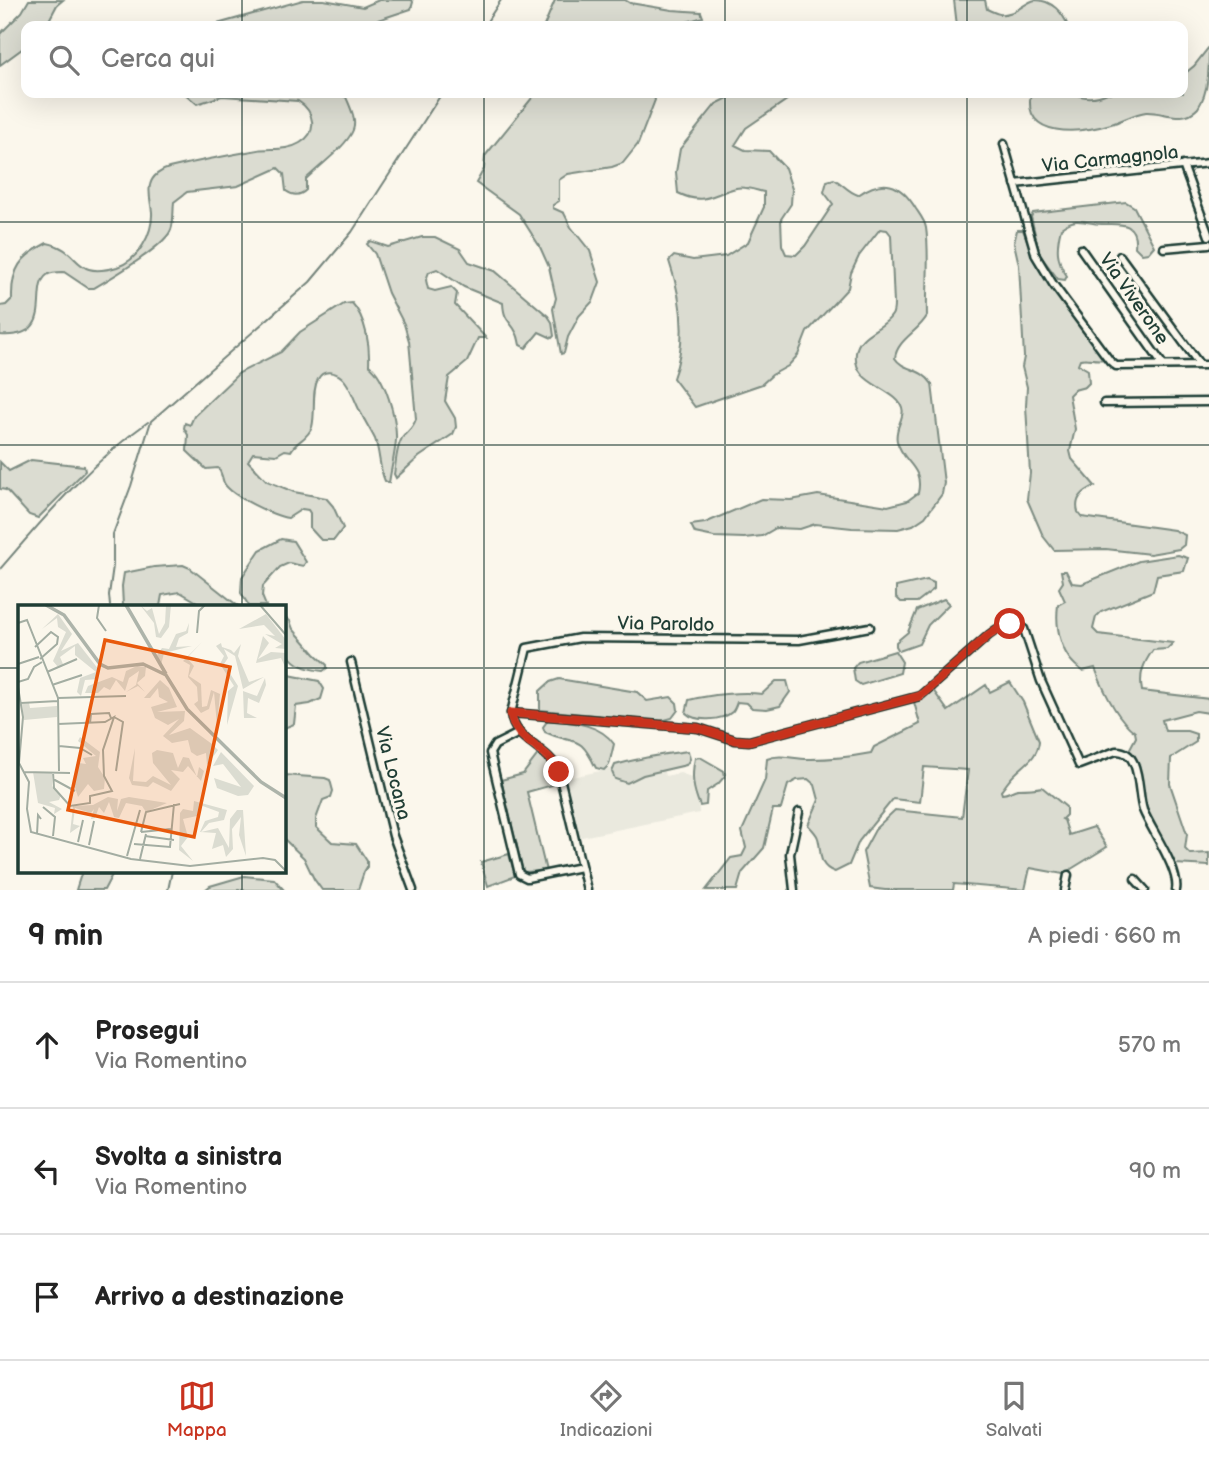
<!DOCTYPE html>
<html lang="it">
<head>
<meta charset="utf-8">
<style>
	body { margin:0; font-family:"Balsamiq Sans",sans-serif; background:#f2f2f2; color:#222 }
	.stop { position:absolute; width:21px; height:21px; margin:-16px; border:5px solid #c8321e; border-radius:50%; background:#fff }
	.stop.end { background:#c8321e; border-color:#fff; box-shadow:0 2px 7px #0008 }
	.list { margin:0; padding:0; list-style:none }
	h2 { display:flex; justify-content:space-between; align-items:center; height:91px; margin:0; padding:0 28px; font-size:30px }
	h2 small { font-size:23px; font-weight:400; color:#767676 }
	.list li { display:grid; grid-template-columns:46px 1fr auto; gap:21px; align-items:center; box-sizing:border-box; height:126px; padding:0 28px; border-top:2px solid #e0e0e0 }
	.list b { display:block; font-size:26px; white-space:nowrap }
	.list p { margin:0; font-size:23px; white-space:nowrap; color:#767676 }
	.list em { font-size:23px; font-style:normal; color:#767676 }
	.icon { flex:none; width:38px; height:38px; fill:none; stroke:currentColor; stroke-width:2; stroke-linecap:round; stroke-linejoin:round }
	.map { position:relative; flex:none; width:1209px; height:890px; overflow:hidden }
	.search { position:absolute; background:#fff; box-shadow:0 7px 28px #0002; left:21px; right:21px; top:21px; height:77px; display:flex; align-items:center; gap:18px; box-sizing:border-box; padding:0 24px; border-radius:14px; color:#767676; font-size:26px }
	.sheet { height:469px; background:#fff }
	nav { display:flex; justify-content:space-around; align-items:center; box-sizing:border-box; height:98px; border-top:2px solid #e0e0e0; background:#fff; font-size:19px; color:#767676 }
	nav a { display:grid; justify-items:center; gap:4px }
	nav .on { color:#c8321e }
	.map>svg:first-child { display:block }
	.built { fill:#eae9de }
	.green { fill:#dbdcd1; stroke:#7d8c82; stroke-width:2 }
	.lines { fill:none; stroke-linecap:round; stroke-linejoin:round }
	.stream { stroke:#74847b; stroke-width:2 }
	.street-casing { stroke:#1f3d34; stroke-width:11 }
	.street { stroke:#fbf7ec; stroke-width:6 }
	.route { stroke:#c8321e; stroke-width:9 }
	.grid { fill:none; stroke:#1f3d34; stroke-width:2; stroke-opacity:0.55 }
	.labels { text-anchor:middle; stroke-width:6; stroke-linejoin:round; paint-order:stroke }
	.street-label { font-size:19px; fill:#1f3d34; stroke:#fbf7ec }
	.inset-river { fill:none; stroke:#adb4aa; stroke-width:3.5 }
	.inset-road { fill:none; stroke:#a3ada2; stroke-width:2 }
	.view { fill:#e8590c; fill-opacity:0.15; stroke:#e8590c; stroke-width:3.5 }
	.inset-edge { fill:none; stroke:#1f3d34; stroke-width:3.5 }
</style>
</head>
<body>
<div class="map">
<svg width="1209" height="890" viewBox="0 0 1209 890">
	<rect width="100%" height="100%" fill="#fbf7ec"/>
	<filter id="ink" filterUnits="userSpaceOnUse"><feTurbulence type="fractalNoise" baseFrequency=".0143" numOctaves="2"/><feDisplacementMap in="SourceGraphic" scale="14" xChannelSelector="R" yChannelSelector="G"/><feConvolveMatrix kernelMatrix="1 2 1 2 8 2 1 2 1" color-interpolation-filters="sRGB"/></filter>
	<g filter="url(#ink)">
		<!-- built -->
		<polygon class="built" points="661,758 665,776 680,773 697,779 699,813 577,838 563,779"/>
		<!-- green -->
		<g class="green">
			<polygon points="29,0 63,0 57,5 46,26 26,26 26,46 0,65 0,34 22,12"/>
			<polygon points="303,0 324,0 363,7 379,0 412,0 413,2 411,9 369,23 347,26 210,26"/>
			<polygon points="555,0 625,0 630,3 672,10 701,12 703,17 674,26 544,26"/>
			<path d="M 954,0 L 985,0 L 987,9 C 995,13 1001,16 1009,13 C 1019,11 1026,2 1035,0 C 1052,0 1063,13 1068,26 L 957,26 Z"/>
			<path d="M 1209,47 C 1209,69 1209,91 1198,108 C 1183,124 1163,111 1146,112 C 1135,113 1122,121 1111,124 C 1081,133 1021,140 1031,93 L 1073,93 C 1083,99 1097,98 1107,93 L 1183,93 L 1183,75 L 1194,66 Z"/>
			<path d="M 184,93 L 334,93 L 346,97 C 350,107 357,120 353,130 C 347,146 318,167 306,179 L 306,190 C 300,196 293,196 286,191 L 284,174 L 278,168 L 238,186 L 187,192 L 174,202 C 173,210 174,222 171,230 C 164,247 111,278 94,288 L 88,288 L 64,272 C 59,272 51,272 47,275 C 28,289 58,339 0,335 L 0,306 L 6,305 L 12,299 C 11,269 21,256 47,243 C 83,250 71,280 117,267 C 139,260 153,233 152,212 C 151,203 148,193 150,185 C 152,176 161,170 169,168 C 198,161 229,155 258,150 C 272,148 287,151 300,143 C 319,132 314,111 298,101 L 222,96 L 197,104 Z"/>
			<polygon points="536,93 653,93 655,100 638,144 623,163 612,167 568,174 559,180 559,201 553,205 553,208 564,213 571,227 590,251 600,282 593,301 579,316 568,337 564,353 561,354 553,309 556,298 549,267 540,247 519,214 476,183 484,169 485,156"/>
			<path d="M 738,93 L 797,93 L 746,128 L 735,145 L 745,150 L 769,151 L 785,168 L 792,189 L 791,204 L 781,219 L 782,245 L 786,254 L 796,255 L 805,246 L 833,204 L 824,192 L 827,181 L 834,179 C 843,184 848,192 858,195 C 883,178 900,182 916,209 C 920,215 925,221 926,228 C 930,254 926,290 927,316 C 918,332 897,340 895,358 C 903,371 921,367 932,384 L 944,483 L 942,494 L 925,517 L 913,525 L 898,529 L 852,528 L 815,524 L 800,529 L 776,528 L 762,536 L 744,538 L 714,537 L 695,533 L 691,525 L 705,523 L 761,499 L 791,500 L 818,495 L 888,506 L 907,501 L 918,493 C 924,466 903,464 897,441 C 893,424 913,413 895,398 C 878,384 853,379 856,353 C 858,333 883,330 892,315 C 894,312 894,308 894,304 L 891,235 L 887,230 L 880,229 L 859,256 L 851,273 L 848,288 L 807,332 L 798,355 L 788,366 L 772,375 L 762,384 L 695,407 L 673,378 C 688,339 682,299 669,261 L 674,256 L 693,260 L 726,256 L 748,242 L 764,207 L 764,192 C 755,190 744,186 736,188 C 712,194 704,206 678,193 L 676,172 L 680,149 L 716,104 Z"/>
			<path d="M 1126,202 L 1134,207 L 1154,246 L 1148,253 L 1142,254 L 1135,247 C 1138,215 1111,227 1093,223 C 1078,220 1073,219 1061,228 C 1056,247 1056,260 1067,276 L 1065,280 L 1058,279 L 1040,255 L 1031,217 L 1033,213 Z"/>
			<path d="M 1017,230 L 1023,230 L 1037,266 L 1104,359 C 1095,361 1089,357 1080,359 L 1078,364 L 1088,370 L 1089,383 L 1085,387 L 1074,390 L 1069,395 L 1075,429 L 1070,451 L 1072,459 L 1095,486 C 1084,491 1074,498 1078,512 L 1082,517 L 1174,530 L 1185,535 L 1184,545 L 1179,549 L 1150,554 L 1106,549 L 1054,550 L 1043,536 L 1027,499 L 1030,473 L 1026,406 L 1027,387 L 1022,367 L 1024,357 L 1019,265 L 1014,243 Z"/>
			<path d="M 422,237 L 435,237 L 460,249 L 469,262 L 495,271 L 548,316 L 552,322 L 554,336 L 552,338 L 539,332 L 526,348 L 520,345 C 519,342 519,338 517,334 C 511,320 504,323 503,303 L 464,287 L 437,269 L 429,272 L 426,280 L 428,289 L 435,291 L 451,287 L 457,293 L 455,305 L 486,338 L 478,338 L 467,362 L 449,377 L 445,401 L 455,418 L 456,427 L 453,434 L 419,457 L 396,478 L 394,474 C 396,463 396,448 402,438 C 408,430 412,430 416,419 L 409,341 L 404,324 L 388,293 L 375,254 L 367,244 L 370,241 L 388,247 Z"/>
			<path d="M 352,303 C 366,318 370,346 369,365 C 385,376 397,419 396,440 C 395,454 391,469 389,483 L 385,481 C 379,468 380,453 375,439 C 371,431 366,423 362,415 C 356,405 352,390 345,381 C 339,373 324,367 318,379 C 311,392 316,412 312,427 C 308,439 296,441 291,451 L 285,450 L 276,455 L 253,453 L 248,461 L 267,481 L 294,492 L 326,498 L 333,506 L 343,528 L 334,540 L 321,540 L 310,528 L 310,513 L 308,510 L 302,509 L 288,518 C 274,516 231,496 224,483 C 222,478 222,473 218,468 L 206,469 L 187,451 L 188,435 L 184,428 L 185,423 L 190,425 L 194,416 L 239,373 L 281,352 L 300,332 L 344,304 Z"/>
			<polygon points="31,460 84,466 85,471 38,518 29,515 6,490 0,489 0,462 9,471"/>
			<polygon points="281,539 293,541 306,562 303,566 289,563 280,567 263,586 262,596 266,606 249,606 241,593 242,577 260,550"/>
			<path d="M 1178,555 L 1188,558 L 1184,571 L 1157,575 L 1153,591 L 1101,612 L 1096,617 L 1093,629 L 1098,634 L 1173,643 L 1167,649 L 1153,650 C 1143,664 1139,674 1142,691 L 1209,699 L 1209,713 L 1196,711 L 1162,720 L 1165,731 L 1187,731 L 1196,734 L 1196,742 L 1171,758 L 1170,784 L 1187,834 L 1185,849 L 1190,854 L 1209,853 L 1209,866 L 1175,864 L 1148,815 L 1128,752 L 1136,737 L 1135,732 C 1117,719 1103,689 1095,668 L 1083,671 C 1061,658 1055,628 1058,605 L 1065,601 L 1059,588 L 1063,582 L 1061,571 L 1066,571 L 1072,583 L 1082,584 L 1139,561 Z"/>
			<polygon points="183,565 190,568 238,606 204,606 180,592 162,595 160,606 123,606 122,586 124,573 154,567"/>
			<polygon points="927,580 934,583 934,589 917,602 901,602 896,597 896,587"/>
			<polygon points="944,599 949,604 928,625 919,644 899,651 896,646 896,642 908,632 917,610"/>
			<path d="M 284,616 L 290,621 L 293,629 L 315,654 L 327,665 L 327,668 L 323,671 C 284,667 283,649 284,616 Z"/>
			<polygon points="895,651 902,662 900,673 861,685 855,681 853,668 858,662"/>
			<polygon points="284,674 319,681 324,689 321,699 310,704 296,706 294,724 284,728"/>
			<polygon points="559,679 637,692 647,701 671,697 677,703 678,710 672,718 661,721 540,710 540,691 550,682"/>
			<path d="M 776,681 L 787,681 L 790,692 L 780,706 L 767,709 L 752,708 L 747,703 L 737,702 C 736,705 734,710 732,712 C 722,721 695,722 686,713 L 689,700 C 709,695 742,691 762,694 Z"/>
			<path d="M 1010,682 L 1023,702 L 1039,741 C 1038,757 1025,764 1016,773 C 1010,778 1006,785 1001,791 L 1002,794 C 1008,794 1012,790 1018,789 C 1027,789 1033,789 1042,787 L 1066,807 L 1066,815 L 1062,819 L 1064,820 L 1069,835 L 1094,827 L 1107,847 L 1063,874 L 1030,868 L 1025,890 L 954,884 L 953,890 L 885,890 L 870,888 L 863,852 L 876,828 L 895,810 L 962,817 L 968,770 L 924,767 L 920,802 L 893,799 L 859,841 L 849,865 L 835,872 C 817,866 822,852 818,838 C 817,834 811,828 808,825 L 819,800 L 815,785 L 808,779 L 797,780 L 788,785 L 781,809 L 773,809 L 764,848 L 742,873 L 737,890 L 706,890 L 731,858 L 742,856 L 746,848 L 742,831 L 765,780 L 767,759 C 781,753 795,760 811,759 C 831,759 850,757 871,753 L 874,747 L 920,724 L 914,702 L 933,690 L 948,711 L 986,685 L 990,692 Z"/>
			<path d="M 548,720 C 570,722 600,723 614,744 L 609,765 L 604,770 L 596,768 C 578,731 576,747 545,732 L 543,727 Z"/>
			<path d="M 688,751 L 690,759 L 686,765 L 643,775 L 627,783 L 615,779 L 612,772 L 615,765 C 640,758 663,754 688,751 Z"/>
			<polygon points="539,753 553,767 559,783 527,792 546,871 523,872 501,780 523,774"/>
			<path d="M 700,757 L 724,771 L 725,776 L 718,784 L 707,791 L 706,805 L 700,806 C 693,789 691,777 695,758 Z"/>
			<polygon points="284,775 325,778 330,780 333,791 331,797 323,800 316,819 316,827 332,842 356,844 367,861 367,867 364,872 358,890 322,890 314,879 304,858 284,839"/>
			<polygon points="509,854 515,876 488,886 481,862"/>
			<polygon points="82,871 114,871 104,890 76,890"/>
			<polygon points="244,876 274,879 284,890 205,890 210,886"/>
		</g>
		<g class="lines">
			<!-- stream -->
			<g class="stream">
				<polyline points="484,26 501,0"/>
				<path d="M 0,569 C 46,516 91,462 148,422"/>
				<polyline points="110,606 109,595 113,566 113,534 131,486 151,421 310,282 352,232 442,93"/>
				<polyline points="168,890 172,871"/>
			</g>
			<!-- street casing -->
			<g class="street-casing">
				<g id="street">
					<polyline points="1004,144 1036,256 1053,284 1110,361 1116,366 1209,365"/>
					<polyline points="1183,165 1209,236"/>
					<polyline points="1015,184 1209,163"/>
					<polyline points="1164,248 1209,244"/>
					<polyline points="1081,249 1163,365"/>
					<polyline points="1120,256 1200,365"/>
					<polyline points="1104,403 1209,402"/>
					<polyline points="351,662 393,836 413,890"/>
					<polyline points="511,713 527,648 580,638 799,640 870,627"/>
					<polyline points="519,733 495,745 490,753 519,874 527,878 581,867"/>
					<polyline points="1135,879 1145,890"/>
					<path d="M 587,890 L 558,769 C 546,747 513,741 511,713 L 698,728 L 735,740 L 749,741 L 920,696 L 989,635 C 1000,627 1013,617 1024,629 L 1041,681 L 1079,765 L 1116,751 C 1142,750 1137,793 1143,810 C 1151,830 1180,870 1176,890"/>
					<polyline points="794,890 790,854 799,812"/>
					<polyline points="1065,890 1068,875"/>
				</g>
			</g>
			<!-- street -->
			<use href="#street" class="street"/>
		</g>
	</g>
	<g class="lines" filter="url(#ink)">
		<!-- route -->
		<path class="route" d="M 559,772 C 549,747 513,742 511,713 L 698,728 L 735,740 L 749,741 L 920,696 L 989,635 L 1000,627 L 1010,624"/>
	</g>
	<!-- grid -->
	<path class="grid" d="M 242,0 L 242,26M 484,0 L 484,26M 725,0 L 725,26M 967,0 L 967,26M 242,93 L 242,606M 484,93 L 484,890M 725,93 L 725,890M 967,93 L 967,890M 0,222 L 1209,222M 0,445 L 1209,445M 0,668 L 19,668M 284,668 L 1209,668M 242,871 L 242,890"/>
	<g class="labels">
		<!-- street labels -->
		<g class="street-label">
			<text transform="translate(1110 158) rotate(-6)" y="7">Via Carmagnola</text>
			<text transform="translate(1135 298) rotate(55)" y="7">Via Viverone</text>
			<text transform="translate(666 623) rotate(1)" y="7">Via Paroldo</text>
			<text transform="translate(394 773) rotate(76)" y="7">Via Locana</text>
		</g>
	</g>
	<!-- overview -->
	<g transform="translate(18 605)">
		<rect width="268" height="268" fill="#fbf7ec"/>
		<path d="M 122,0 L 129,6 L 134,3 L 141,29 L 147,18 L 148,0 L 153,0 L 151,22 L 143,33 L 138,32 L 136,18 ZM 40,9 L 54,29 L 43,46 L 60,38 L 81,65 L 80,74 L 67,75 L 63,91 L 59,87 L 62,73 L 78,67 L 57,50 L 57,41 L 42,52 L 45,59 L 40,62 L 35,56 L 48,27 L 40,22 L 39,13 L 24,24 ZM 248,9 L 268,35 L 268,44 L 257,43 L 264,39 L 247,29 L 257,31 L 246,20 L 221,24 ZM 171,18 L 170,28 L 161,33 L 158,42 L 174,41 L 146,48 L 143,60 L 139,50 L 144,43 L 151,44 L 158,29 L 168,26 ZM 245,31 L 251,38 L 240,54 L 253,47 L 268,48 L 268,64 L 263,53 L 238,58 ZM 184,37 L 169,53 L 176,61 L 171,71 L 183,79 L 184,102 L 189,101 L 193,85 L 202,89 L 199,120 L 196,87 L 191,104 L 183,108 L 176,99 L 180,96 L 179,82 L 170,72 L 172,60 L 165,56 ZM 203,38 L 204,42 L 213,45 L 216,48 L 223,39 L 220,51 L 231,77 L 246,72 L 225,84 L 217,51 L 206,44 L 210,53 L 206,59 L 220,81 L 209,120 L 210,86 L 216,81 L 202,59 L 206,51 L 198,41 ZM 119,61 L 128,62 L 127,71 L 119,78 L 127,87 L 120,81 L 108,87 L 118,80 L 121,66 L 111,73 L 107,86 L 98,75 L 92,85 L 86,82 L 80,88 L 67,88 L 70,81 L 94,72 L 105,77 L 108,66 ZM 247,73 L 248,80 L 241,98 L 230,93 L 229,108 L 239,113 L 226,113 L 225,86 L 239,91 ZM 142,75 L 151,83 L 159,102 L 139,107 L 167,106 L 166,116 L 151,130 L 172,123 L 194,139 L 200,145 L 189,160 L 188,148 L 179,151 L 173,147 L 170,135 L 154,138 L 145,131 L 161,114 L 150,120 L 137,113 L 133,102 L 150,97 L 141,92 L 140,83 L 132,93 L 126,93 ZM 11,98 L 12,103 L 39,101 L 39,112 L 6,115 L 4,99 ZM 62,132 L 82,147 L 80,162 L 87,173 L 86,184 L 76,186 L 70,179 L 60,192 L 56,179 L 61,158 L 68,159 L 65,153 L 78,151 L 60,136 ZM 117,143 L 115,176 L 128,177 L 135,171 L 153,180 L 135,158 L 134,148 L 139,145 L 155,148 L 160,163 L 165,152 L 171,153 L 179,172 L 181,162 L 186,166 L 183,176 L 170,161 L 165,167 L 153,165 L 162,174 L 153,186 L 135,177 L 130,182 L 114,180 L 111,173 ZM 203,147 L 236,181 L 230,190 L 220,191 L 199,183 L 196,173 L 223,182 L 205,159 L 195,161 ZM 15,167 L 34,167 L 34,181 L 43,190 L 41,195 L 31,197 L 44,204 L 36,209 L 37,203 L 20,198 ZM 90,192 L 100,194 L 99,206 L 103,194 L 111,192 L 149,198 L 128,207 L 124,201 L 108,198 L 101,213 L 96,212 L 91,197 L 86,208 L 81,202 L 77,213 L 73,214 L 76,204 L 73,208 L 57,203 L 55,219 L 62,221 L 52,228 L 55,201 L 75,200 ZM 176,196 L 209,205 L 206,215 L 191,218 L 183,227 L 200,223 L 211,243 L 212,214 L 219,205 L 225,205 L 228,251 L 221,230 L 223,212 L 214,224 L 215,244 L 208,252 L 205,240 L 194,244 L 198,228 L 182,227 L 187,216 L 200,212 L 201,207 L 182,200 L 179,211 L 165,214 L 170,232 L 163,241 L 175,256 L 161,245 L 162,208 L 165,204 L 175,206 Z" fill="#dbdcd1"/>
		<path class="inset-river" d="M 28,0 L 46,10 L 82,59 L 90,63 L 125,59 L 148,70 L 169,104 L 243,177 L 268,193M 108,0 L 148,69"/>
		<path class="inset-road" d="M 81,0 L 79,13 L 88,26M 242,0 L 268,30M 0,18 L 9,15 L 40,93 L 41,166M 179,28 L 181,6 L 187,0M 17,42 L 33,27 L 40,32 L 39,39 L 22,54M 0,59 L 21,52M 29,67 L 59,54M 0,77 L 10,74 L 16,62 L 24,57M 34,80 L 64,70M 0,82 L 5,112 L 1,158 L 11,177 L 9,204 L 13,227 L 113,254 L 172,261 L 245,253 L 257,255 L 268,266M 40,93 L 108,91M 3,98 L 40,96M 96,112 L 105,117 L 98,166M 72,118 L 73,109 L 91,108 L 93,113M 41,141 L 62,143 L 74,150M 6,167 L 52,168M 35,167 L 36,183 L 52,201 L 72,198 L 72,191 L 94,186 L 86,171 L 85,145 L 96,112 L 87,117 L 40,119M 35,174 L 57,186M 25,202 L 37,212 L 35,231M 123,227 L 128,207 L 162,199M 123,227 L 153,224M 19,229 L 20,210 L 23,214M 127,231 L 156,235M 60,237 L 65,215M 116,239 L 152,242 L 156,199M 71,240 L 76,216M 109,251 L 122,205M 122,254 L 128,229"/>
		<path class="view" d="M 87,35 L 212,62 L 176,232 L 50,205 Z"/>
		<rect width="268" height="268" class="inset-edge"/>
	</g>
</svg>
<div class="stop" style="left:1010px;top:624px"></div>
<div class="stop end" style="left:559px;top:772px"></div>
<div class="search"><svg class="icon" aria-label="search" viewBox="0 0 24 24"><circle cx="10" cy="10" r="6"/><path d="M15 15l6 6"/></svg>Cerca qui</div>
</div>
<section class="sheet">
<h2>9 min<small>A piedi · 660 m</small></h2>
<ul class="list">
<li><svg class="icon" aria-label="ahead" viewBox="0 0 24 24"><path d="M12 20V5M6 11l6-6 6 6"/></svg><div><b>Prosegui</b><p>Via Romentino</p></div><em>570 m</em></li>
<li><svg class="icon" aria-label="left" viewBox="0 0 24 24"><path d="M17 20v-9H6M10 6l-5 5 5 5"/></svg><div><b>Svolta a sinistra</b><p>Via Romentino</p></div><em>90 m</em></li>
<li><svg class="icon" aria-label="arrive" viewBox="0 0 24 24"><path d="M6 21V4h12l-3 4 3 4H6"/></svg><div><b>Arrivo a destinazione</b></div></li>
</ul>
</section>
<nav>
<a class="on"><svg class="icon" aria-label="map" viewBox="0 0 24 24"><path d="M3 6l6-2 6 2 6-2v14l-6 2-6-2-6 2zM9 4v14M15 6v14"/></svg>Mappa</a>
<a><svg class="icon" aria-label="directions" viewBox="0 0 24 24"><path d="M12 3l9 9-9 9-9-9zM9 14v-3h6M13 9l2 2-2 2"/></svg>Indicazioni</a>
<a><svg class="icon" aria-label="saved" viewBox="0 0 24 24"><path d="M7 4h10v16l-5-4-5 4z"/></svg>Salvati</a>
</nav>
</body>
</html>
